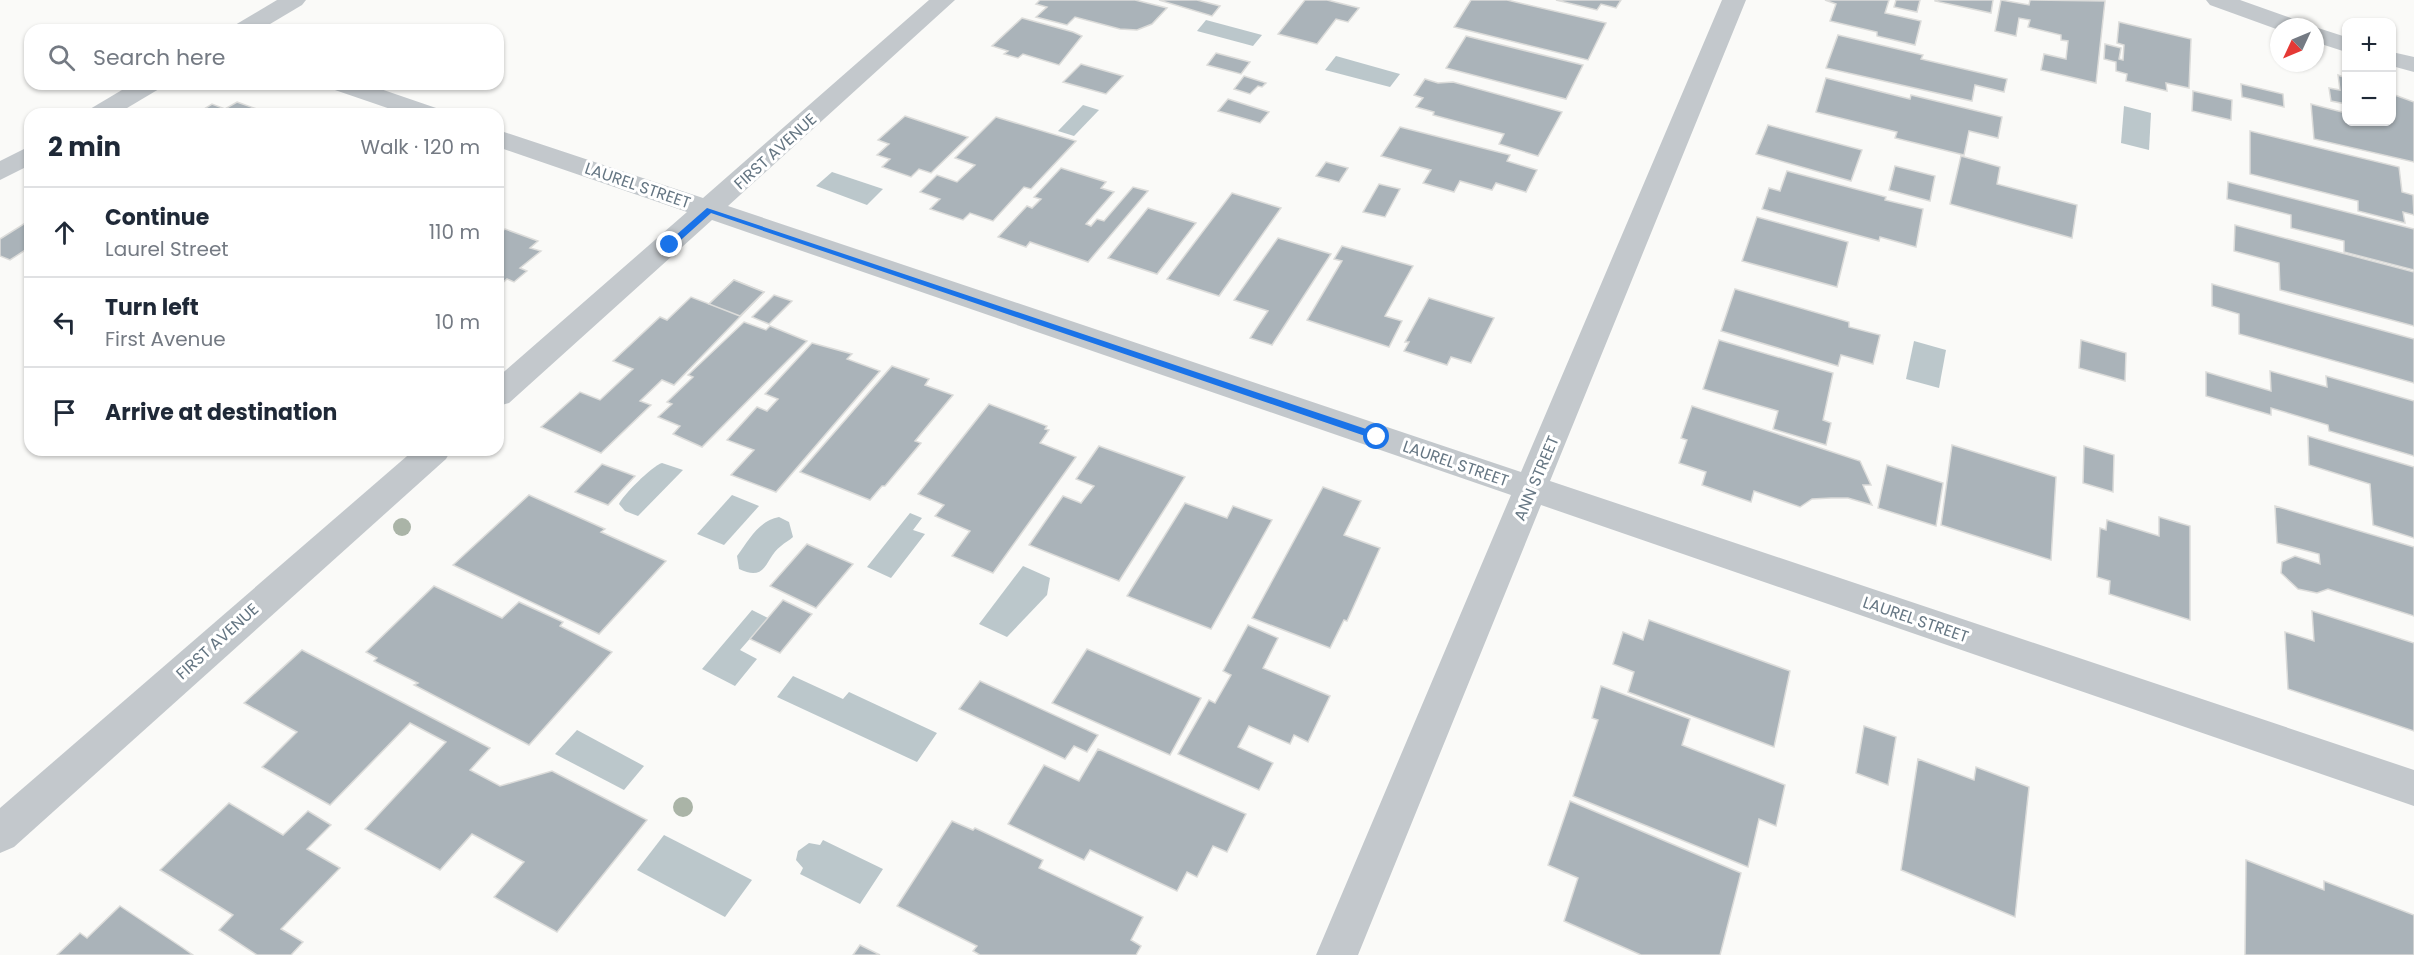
<!DOCTYPE html>
<html lang="en">
<head>
<meta charset="utf-8">
<style>
	body { margin:0; font-family:Poppins,sans-serif; background:#f6f6f7; color:#1f2937 }
	.controls { position:absolute; right:18px; top:18px; display:grid; overflow:hidden; border-radius:12px; box-shadow:0 2px 4px #0004 }
	.controls button { width:54px; height:54px; display:grid; place-items:center; padding:0; border:0; border-bottom:2px solid #e0e1e3; background:#fff; color:#1f2937; font:30px sans-serif }
	.compass { position:absolute; left:2270px; top:18px; width:54px; height:54px; border-radius:50%; background:#fff; box-shadow:0 2px 4px #0004; rotate:226deg }
	.stop { position:absolute; width:18px; height:18px; margin:-14px; border:4px solid #1a73e8; border-radius:50%; background:#fff }
	.stop.end { background:#1a73e8; border-color:#fff; box-shadow:0 2px 6px #0008 }
	.list { margin:0; padding:0; list-style:none }
	h2 { display:flex; justify-content:space-between; align-items:center; height:78px; margin:0; padding:0 24px; font-size:26px }
	h2 small { font-size:20px; font-weight:400; color:#747a83 }
	.list li { display:grid; grid-template-columns:39px 1fr auto; gap:18px; align-items:center; box-sizing:border-box; height:90px; padding:0 24px; border-top:2px solid #e0e1e3 }
	.list b { display:block; font-size:22px; white-space:nowrap }
	.list p { margin:0; font-size:20px; white-space:nowrap; color:#747a83 }
	.list em { font-size:20px; font-style:normal; color:#747a83 }
	.icon { flex:none; width:33px; height:33px; fill:none; stroke:currentColor; stroke-width:2; stroke-linecap:round; stroke-linejoin:round }
	.map { position:relative; flex:none; width:2414px; height:955px; overflow:hidden }
	.search { position:absolute; background:#fff; box-shadow:0 2px 4px #0004; left:24px; top:24px; width:480px; height:66px; display:flex; align-items:center; gap:15px; box-sizing:border-box; padding:0 21px; border-radius:18px; color:#747a83; font-size:22px }
	.panel { position:absolute; background:#fff; box-shadow:0 2px 4px #0004; left:24px; top:108px; width:480px; height:348px; border-radius:18px }
	.map>svg:first-child { display:block }
	.water { fill:#bbc7cb }
	.building { fill:#aab3b9; stroke:#dcdcda; stroke-width:1.5 }
	.lines { fill:none; stroke-linecap:round; stroke-linejoin:round }
	.minor { fill:#c3c8cc; fill-rule:evenodd }
	.tree { fill:#aab4a7 }
	.route { fill:#1a73e8 }
	.labels { text-anchor:middle; stroke-width:6; stroke-linejoin:round; paint-order:stroke }
	.street-label { font-size:16px; fill:#657683; stroke:#fff }
</style>
</head>
<body>
<div class="map">
<svg width="2414" height="955" viewBox="0 0 2414 955">
	<rect width="100%" height="100%" fill="#fafaf8"/>
	<!-- water -->
	<g class="water">
		<polygon points="1206,20 1262,35 1253,46 1197,31"/>
		<polygon points="1336,56 1400,74 1390,87 1325,70"/>
		<polygon points="1083,105 1099,110 1074,136 1058,131"/>
		<polygon points="2124,106 2151,113 2149,150 2121,143"/>
		<polygon points="832,172 883,189 867,205 816,186"/>
		<polygon points="1914,341 1946,350 1939,388 1906,379"/>
		<path d="M 662,463 L 683,470 L 638,516 L 625,511 L 619,504 C 622,496 652,466 662,463 Z"/>
		<polygon points="732,495 759,506 724,545 697,534"/>
		<polygon points="910,513 922,518 913,530 925,534 891,578 867,567"/>
		<path d="M 779,517 L 789,522 L 793,537 C 789,541 785,542 781,546 C 765,557 768,583 739,569 L 737,556 C 749,540 758,521 779,517 Z"/>
		<polygon points="1023,566 1050,578 1047,595 1007,637 979,624"/>
		<polygon points="752,610 768,618 740,650 757,659 735,686 702,669"/>
		<polygon points="793,676 843,699 849,692 937,733 917,762 777,697"/>
		<polygon points="577,730 644,766 624,790 555,754"/>
		<polygon points="664,835 752,880 725,917 637,870"/>
		<polygon points="823,840 883,869 860,904 800,874 803,868 796,860 798,851 809,843 820,845"/>
	</g>
	<!-- building -->
	<g class="building">
		<polygon points="1040,0 1135,0 1167,8 1152,24 1137,30 1120,29 1075,17 1067,25 1036,17 1047,7 1036,4"/>
		<polygon points="1159,0 1197,0 1220,6 1212,16"/>
		<polygon points="1305,0 1327,0 1359,8 1348,22 1336,19 1317,44 1278,34"/>
		<polygon points="1471,0 1507,0 1606,23 1588,60 1454,27"/>
		<polygon points="1556,0 1621,0 1616,8 1601,4 1597,10"/>
		<polygon points="1825,0 1889,0 1885,13 1921,21 1915,45 1877,36 1877,32 1830,21 1836,4"/>
		<polygon points="1896,0 1920,0 1917,12 1894,7"/>
		<polygon points="1993,0 1991,13 1935,1 1935,0"/>
		<polygon points="2001,0 2029,5 2030,0 2105,1 2096,83 2041,70 2044,54 2066,59 2068,41 2061,40 2061,35 2028,27 2030,20 2019,18 2016,36 1995,31"/>
		<polygon points="1022,18 1073,32 1082,36 1059,65 1023,54 1018,58 1004,54 1008,51 992,46"/>
		<polygon points="2119,22 2191,39 2189,88 2166,83 2167,91 2126,81 2127,74 2116,71 2116,62 2104,59 2105,44 2121,48 2119,59 2123,60 2124,45 2117,43"/>
		<polygon points="1838,35 1923,55 1921,59 2007,79 2004,92 1975,85 1972,101 1826,68"/>
		<polygon points="1466,36 1583,65 1566,99 1446,68"/>
		<polygon points="1216,53 1250,62 1241,74 1207,65"/>
		<polygon points="1081,64 1123,76 1106,94 1063,82"/>
		<polygon points="2338,75 2346,78 2346,104 2331,101 2329,88 2340,90"/>
		<polygon points="1244,76 1266,83 1262,87 1258,86 1250,94 1234,89"/>
		<polygon points="1826,78 1910,99 1911,95 2002,117 1998,138 1969,131 1964,155 1895,138 1897,132 1816,112"/>
		<polygon points="1425,79 1438,83 1453,82 1562,112 1538,156 1499,144 1504,134 1433,115 1434,112 1416,107 1423,98 1414,95"/>
		<polygon points="2241,84 2283,94 2284,107 2242,97"/>
		<polygon points="2193,91 2232,100 2231,120 2192,111"/>
		<polygon points="2392,94 2414,102 2414,162 2314,139 2311,104 2346,113 2346,122 2392,122"/>
		<polygon points="1228,99 1269,112 1260,123 1218,111"/>
		<polygon points="237,102 271,114 196,114 212,104 225,109"/>
		<polygon points="905,116 968,137 931,173 919,169 911,177 882,167 890,159 877,155 889,144 878,140"/>
		<polygon points="996,117 1076,141 1031,189 1024,187 993,221 970,213 963,220 930,209 940,199 920,192 937,175 957,182 975,165 955,158"/>
		<polygon points="1768,125 1862,150 1851,181 1756,154"/>
		<polygon points="1400,127 1510,155 1507,161 1537,170 1526,192 1496,183 1492,190 1460,181 1454,192 1423,183 1431,170 1381,156"/>
		<polygon points="2250,131 2399,167 2402,192 2413,195 2414,215 2403,212 2405,223 2358,211 2358,201 2250,174"/>
		<polygon points="1961,156 2000,167 1997,184 2077,205 2072,238 1950,204"/>
		<polygon points="1326,162 1348,168 1339,182 1316,176"/>
		<polygon points="1895,166 1935,176 1930,201 1889,190"/>
		<polygon points="1061,168 1106,182 1101,188 1114,192 1086,224 1091,226 1097,219 1104,221 1133,187 1148,191 1088,262 1030,242 1026,247 998,237 1027,206 1032,208 1041,199 1034,197"/>
		<polygon points="1787,171 1886,197 1885,200 1923,209 1916,247 1880,237 1879,241 1762,209 1769,188 1780,191"/>
		<polygon points="2228,182 2414,229 2414,270 2344,252 2344,241 2291,228 2291,215 2227,199"/>
		<polygon points="1379,184 1400,189 1385,217 1363,212"/>
		<polygon points="1232,193 1281,208 1219,296 1167,279"/>
		<polygon points="1148,208 1196,223 1157,274 1108,258"/>
		<polygon points="1757,217 1848,242 1837,287 1742,261"/>
		<polygon points="30,220 30,247 10,260 0,256 0,239"/>
		<polygon points="2235,225 2414,272 2414,326 2280,290 2279,263 2234,251"/>
		<polygon points="505,229 538,241 530,248 541,251 520,268 527,271 514,282 507,279 498,287 498,235"/>
		<polygon points="1278,238 1331,254 1272,345 1250,338 1268,311 1234,300"/>
		<polygon points="1342,246 1413,266 1385,316 1402,321 1389,347 1307,320 1342,261 1334,259"/>
		<polygon points="734,280 764,292 674,385 662,380 640,401 651,405 601,453 541,427 580,392 600,400 633,369 613,361 660,317 667,320 691,297 709,304"/>
		<polygon points="734,280 764,292 740,316 709,304"/>
		<polygon points="2212,284 2414,339 2414,383 2239,334 2239,314 2212,306"/>
		<polygon points="1735,289 1849,322 1849,327 1880,335 1873,364 1841,355 1838,366 1721,331"/>
		<polygon points="774,295 792,301 769,324 752,317"/>
		<polygon points="1429,298 1494,318 1471,363 1451,357 1447,365 1404,351 1409,342 1405,342"/>
		<polygon points="744,322 766,330 770,326 807,341 702,447 673,434 680,426 658,417 672,404 667,402 693,377 688,375"/>
		<polygon points="1719,340 1833,373 1823,420 1831,423 1826,445 1773,429 1778,411 1703,389"/>
		<polygon points="2081,340 2126,353 2125,381 2079,368"/>
		<polygon points="812,343 852,354 847,359 880,371 776,492 731,475 754,450 727,440 757,407 767,411 778,399 765,394"/>
		<polygon points="892,366 929,379 925,385 953,395 915,441 921,443 885,486 882,486 870,500 800,472"/>
		<polygon points="2270,371 2327,387 2326,376 2414,401 2414,456 2329,431 2328,425 2271,408 2271,415 2206,396 2206,372 2271,391"/>
		<polygon points="989,404 1047,426 1045,429 1049,430 1040,443 1076,457 993,573 952,556 970,531 935,516 944,505 918,494"/>
		<polygon points="1692,406 1860,461 1871,485 1863,485 1872,505 1848,498 1831,498 1812,499 1800,507 1754,491 1751,502 1702,485 1706,472 1679,463 1687,440 1681,438"/>
		<polygon points="2308,436 2414,467 2414,538 2373,525 2370,484 2309,465"/>
		<polygon points="1952,445 2056,477 2051,560 1941,525"/>
		<polygon points="1099,446 1185,477 1119,581 1029,545 1063,496 1081,503 1094,486 1076,479"/>
		<polygon points="2084,446 2114,455 2113,492 2083,483"/>
		<polygon points="602,464 635,476 608,505 575,492"/>
		<polygon points="1887,465 1943,483 1936,526 1878,508"/>
		<polygon points="1323,487 1361,501 1344,535 1380,548 1347,621 1344,620 1330,648 1252,618"/>
		<polygon points="529,495 605,529 601,532 666,561 599,634 453,565"/>
		<polygon points="1185,503 1227,518 1233,506 1272,520 1211,629 1127,596"/>
		<polygon points="2275,506 2414,547 2414,616 2328,589 2317,593 2298,589 2281,573 2282,562 2295,556 2320,564 2319,554 2277,543"/>
		<polygon points="2159,517 2190,526 2190,620 2109,594 2110,581 2097,577 2100,528 2106,530 2107,520 2159,536"/>
		<polygon points="807,544 853,564 816,608 770,586"/>
		<polygon points="434,586 502,618 519,602 563,622 560,626 612,652 529,745 414,685 418,683 374,661 377,658 366,652"/>
		<polygon points="783,600 812,614 780,653 750,639"/>
		<polygon points="2312,611 2414,643 2414,731 2288,689 2285,632 2314,641"/>
		<polygon points="1649,620 1790,671 1774,747 1628,692 1634,672 1613,664 1623,632 1643,640"/>
		<polygon points="1248,625 1278,638 1263,668 1330,696 1308,742 1294,735 1290,744 1249,726 1238,747 1273,763 1259,790 1178,754 1209,700 1215,703 1231,675 1223,671"/>
		<polygon points="1087,649 1201,698 1170,755 1052,703"/>
		<polygon points="302,650 490,748 470,770 500,786 552,771 647,820 557,932 494,897 524,862 472,834 440,870 365,829 446,742 410,723 330,805 262,767 297,732 244,703"/>
		<polygon points="980,681 1098,735 1087,752 1074,746 1065,759 959,709"/>
		<polygon points="1601,686 1690,719 1682,745 1785,785 1776,826 1759,819 1748,867 1573,796 1598,720 1592,718"/>
		<polygon points="1864,726 1896,737 1888,785 1856,773"/>
		<polygon points="1098,749 1246,814 1227,852 1213,846 1197,877 1187,872 1177,891 1090,850 1084,860 1008,824 1044,765 1079,781"/>
		<polygon points="1918,759 1974,780 1976,767 2029,787 2015,917 1901,870"/>
		<polygon points="1570,801 1741,873 1720,955 1641,955 1564,921 1578,878 1548,865"/>
		<polygon points="229,803 283,835 308,811 331,825 307,849 340,868 281,929 303,942 291,955 257,955 219,930 233,915 160,870"/>
		<polygon points="952,821 973,830 975,828 1043,860 1039,868 1143,917 1131,940 1141,946 1136,955 980,955 973,951 977,946 897,906"/>
		<polygon points="2246,860 2324,890 2324,881 2414,915 2414,955 2245,955"/>
		<polygon points="120,906 183,948 193,955 57,955 80,933 87,938"/>
		<polygon points="860,945 880,955 853,955"/>
	</g>
	<g class="lines">
		<!-- minor -->
		<g class="minor">
			<polygon points="277,0 306,0 302,5 260,30 231,30 235,25"/>
			<polygon points="929,0 955,0 728,206 1521,472 1722,0 1746,0 1550,481 2414,770 2414,806 1541,505 1358,955 1316,955 1511,495 712,220 509,403 498,406 498,377 687,212 498,147 498,130 703,198"/>
			<polygon points="2206,0 2240,0 2302,22 2306,27 2279,27 2279,30 2210,5"/>
			<polygon points="2314,27 2315,27 2346,37 2346,52 2315,42"/>
			<polygon points="2392,52 2414,57 2414,72 2392,66"/>
			<polygon points="132,84 162,84 159,89 117,114 86,114 90,109"/>
			<polygon points="329,84 366,84 439,109 443,114 405,114 332,89"/>
			<polygon points="30,146 30,165 0,180 0,161"/>
			<polygon points="414,450 451,450 446,459 14,847 0,853 0,808"/>
		</g>
	</g>
	<!-- trees -->
	<g class="tree">
		<circle cx="402" cy="527" r="9"/>
		<circle cx="683" cy="807" r="10"/>
	</g>
	<!-- route -->
	<polygon class="route" points="707,208 1381,434 1382,437 1374,439 711,213 673,247 667,247 667,243"/>
	<g class="labels">
		<!-- street labels -->
		<g class="street-label">
			<text transform="translate(775 151) rotate(-42)" y="6">FIRST AVENUE</text>
			<text transform="translate(638 185) rotate(19)" y="6">LAUREL STREET</text>
			<text transform="translate(1456 463) rotate(19)" y="6">LAUREL STREET</text>
			<text transform="translate(1536 478) rotate(-67)" y="6">ANN STREET</text>
			<text transform="translate(1916 619) rotate(19)" y="6">LAUREL STREET</text>
			<text transform="translate(217 641) rotate(-42)" y="6">FIRST AVENUE</text>
		</g>
	</g>
</svg>
<div class="controls">
<button>+</button>
<button>−</button>
</div>
<svg class="compass" viewBox="-18 -18 36 36"><path d="M0-13l5 13h-10z" fill="#e53935"/><path d="M0 13l5-13h-10z" fill="#747a83"/></svg>
<div class="stop" style="left:1377px;top:437px"></div>
<div class="stop end" style="left:670px;top:245px"></div>
<div class="search"><svg class="icon" aria-label="search" viewBox="0 0 24 24"><circle cx="10" cy="10" r="6"/><path d="M15 15l6 6"/></svg>Search here</div>
<section class="panel">
<h2>2 min<small>Walk · 120 m</small></h2>
<ul class="list">
<li><svg class="icon" aria-label="ahead" viewBox="0 0 24 24"><path d="M12 20V5M6 11l6-6 6 6"/></svg><div><b>Continue</b><p>Laurel Street</p></div><em>110 m</em></li>
<li><svg class="icon" aria-label="left" viewBox="0 0 24 24"><path d="M17 20v-9H6M10 6l-5 5 5 5"/></svg><div><b>Turn left</b><p>First Avenue</p></div><em>10 m</em></li>
<li><svg class="icon" aria-label="arrive" viewBox="0 0 24 24"><path d="M6 21V4h12l-3 4 3 4H6"/></svg><div><b>Arrive at destination</b></div></li>
</ul>
</section>
</div>
</body>
</html>
